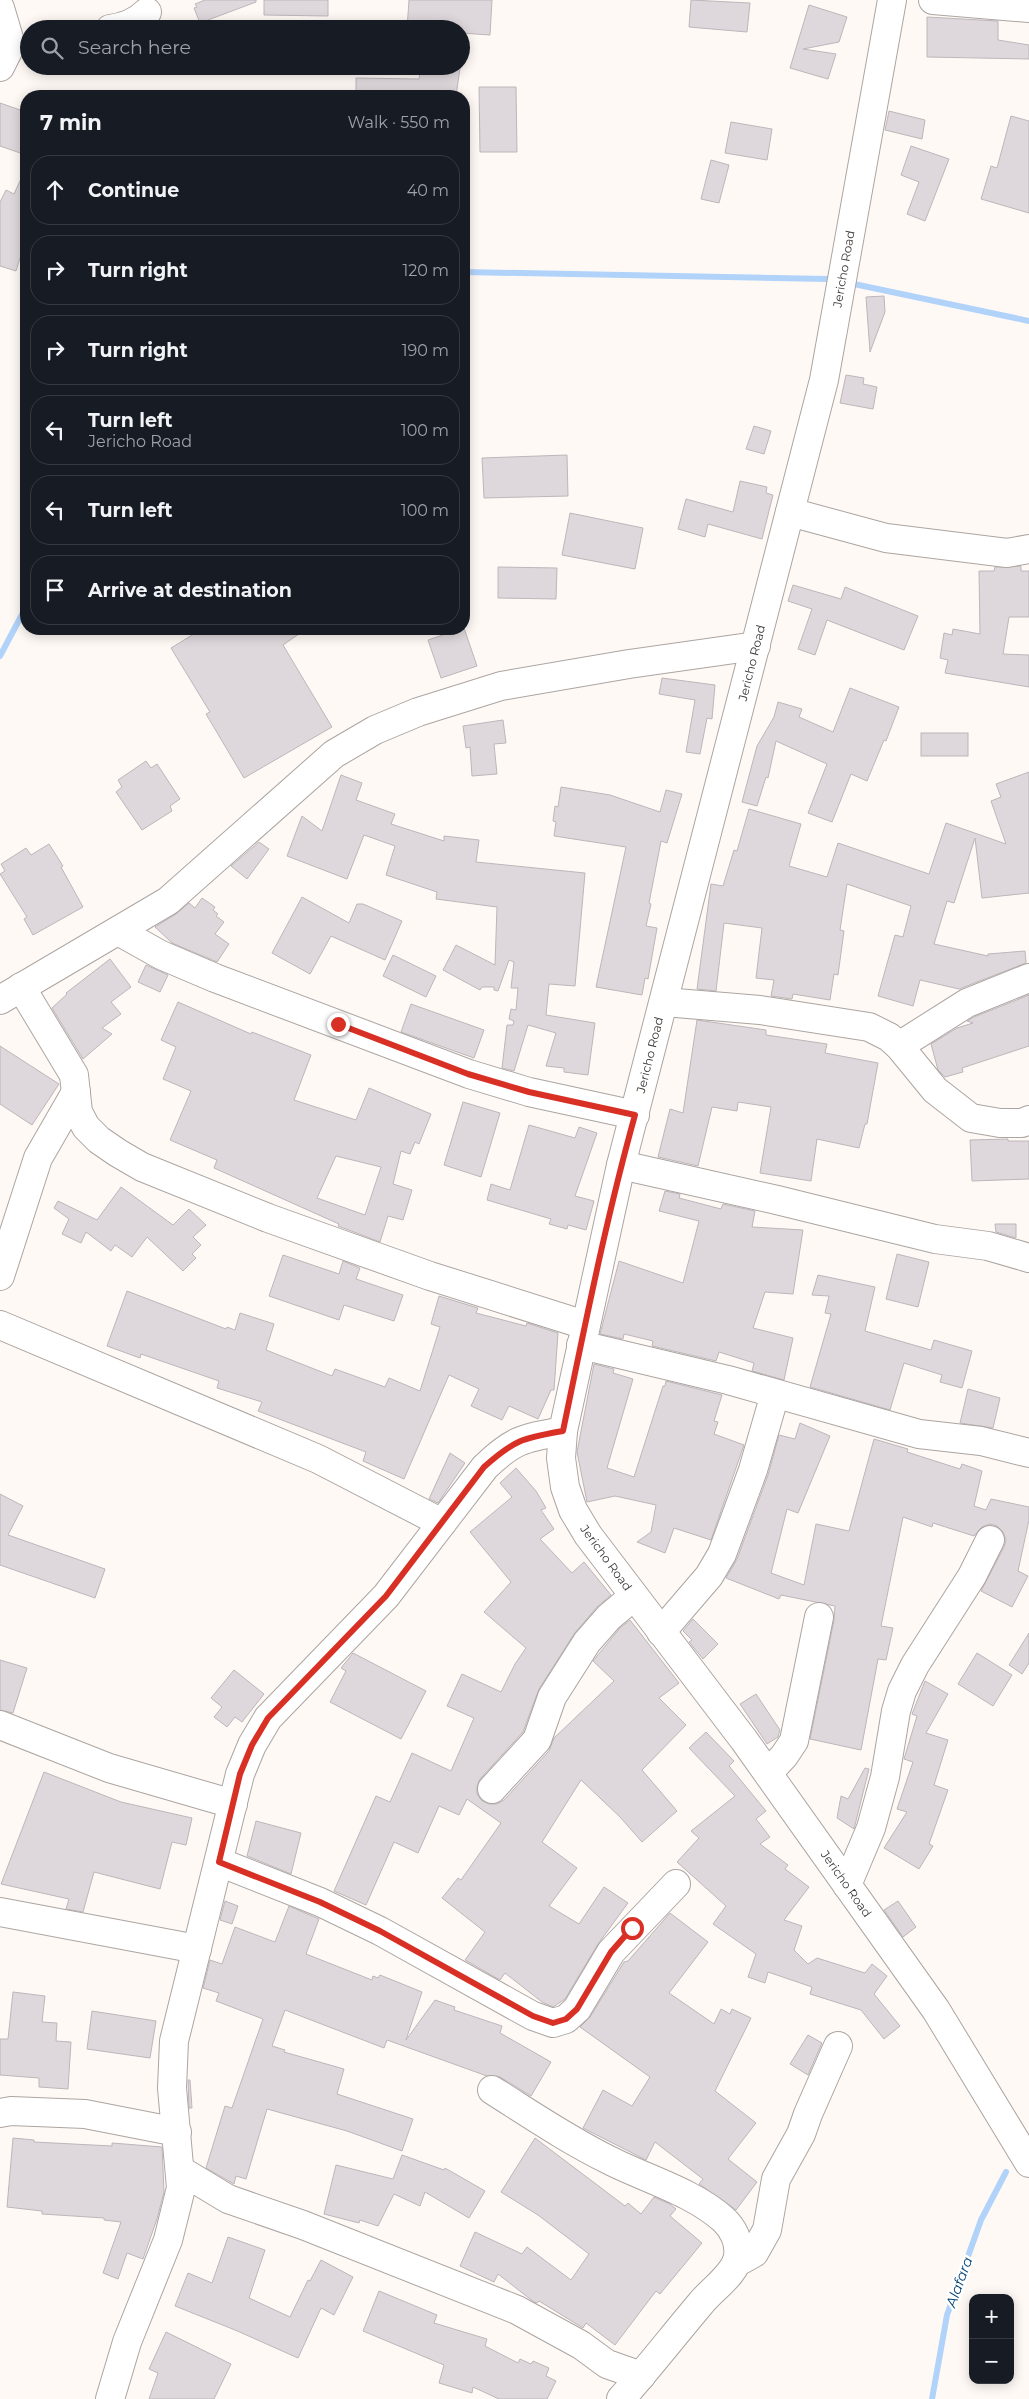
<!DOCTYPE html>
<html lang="en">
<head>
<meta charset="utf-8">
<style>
	body { margin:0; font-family:Montserrat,sans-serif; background:#20242c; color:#f1f3f6 }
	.controls { position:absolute; right:15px; bottom:15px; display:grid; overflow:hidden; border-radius:10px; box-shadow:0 2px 12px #0003 }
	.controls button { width:45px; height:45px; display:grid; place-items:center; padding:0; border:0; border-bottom:1px solid #363941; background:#171b24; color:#f1f3f6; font:25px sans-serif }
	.stop { position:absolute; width:15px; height:15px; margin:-11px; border:4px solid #d93025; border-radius:50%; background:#fff }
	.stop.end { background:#d93025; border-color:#fff; box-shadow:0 1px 5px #0008 }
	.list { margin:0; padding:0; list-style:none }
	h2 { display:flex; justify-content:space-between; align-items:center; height:65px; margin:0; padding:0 20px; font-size:21px }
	h2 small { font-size:16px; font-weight:400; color:#9ea1a6 }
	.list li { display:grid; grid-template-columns:32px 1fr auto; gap:15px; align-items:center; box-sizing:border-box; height:70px; margin:0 10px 10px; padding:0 10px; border:1px solid #363941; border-radius:20px }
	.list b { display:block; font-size:19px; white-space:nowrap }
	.list p { margin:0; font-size:16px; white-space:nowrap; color:#9ea1a6 }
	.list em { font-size:16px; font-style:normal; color:#9ea1a6 }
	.icon { flex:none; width:28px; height:28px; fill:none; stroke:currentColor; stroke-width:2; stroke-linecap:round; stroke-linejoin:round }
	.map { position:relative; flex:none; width:1029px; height:2399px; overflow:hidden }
	.search { position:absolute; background:#171b24; box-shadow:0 2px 12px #0003; left:20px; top:20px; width:450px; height:55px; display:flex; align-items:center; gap:12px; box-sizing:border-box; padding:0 18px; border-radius:28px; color:#9ea1a6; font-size:19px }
	.panel { position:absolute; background:#171b24; box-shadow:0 2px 12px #0003; left:20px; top:90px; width:450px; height:545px; border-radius:20px }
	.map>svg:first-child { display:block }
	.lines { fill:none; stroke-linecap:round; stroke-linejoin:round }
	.stream { stroke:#b1d3f9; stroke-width:6 }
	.building { fill:#ded7db; stroke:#bdb6ba; fill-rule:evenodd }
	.minor-casing { stroke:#aca5a1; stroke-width:30 }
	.minor { stroke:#fff; stroke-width:28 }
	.route { stroke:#d93025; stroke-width:6 }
	.labels { text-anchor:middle; stroke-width:5; stroke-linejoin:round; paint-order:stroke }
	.street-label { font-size:12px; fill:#3c3937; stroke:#fff }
	.water-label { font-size:14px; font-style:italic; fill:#004278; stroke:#fff }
</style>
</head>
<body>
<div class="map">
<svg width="1029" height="2399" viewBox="0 0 1029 2399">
	<rect width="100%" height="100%" fill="#fff9f6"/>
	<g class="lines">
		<!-- stream -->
		<g class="stream">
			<polyline points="464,272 828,279"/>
			<polyline points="854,284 1029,321"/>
			<polyline points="0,656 26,607"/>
			<polyline points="932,2399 947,2315 981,2220 1006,2172"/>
		</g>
	</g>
	<!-- building -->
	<g class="building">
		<polygon points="205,0 256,0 256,2 200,23 194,8 197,7 195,4"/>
		<polygon points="264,0 328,0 328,16 264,15"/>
		<polygon points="409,0 492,0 490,35 461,33 461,29 407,29"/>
		<polygon points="691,0 750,3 747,32 689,27"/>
		<polygon points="809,5 847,17 839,42 803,49 836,54 828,79 790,68"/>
		<polygon points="927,17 998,21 998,40 1029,45 1029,59 927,57"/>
		<polygon points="421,66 460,68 456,96 356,96 356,78 419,79"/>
		<polygon points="479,87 516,87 517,152 480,152"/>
		<polygon points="0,103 26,112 26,155 0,146"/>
		<polygon points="889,111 925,120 922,139 885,130"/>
		<polygon points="1011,116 1029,121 1029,213 981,199 991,166 997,168"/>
		<polygon points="731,122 772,129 767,160 725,153"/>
		<polygon points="911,146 949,159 925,221 907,214 919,182 901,175"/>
		<polygon points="711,160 729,165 719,203 701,199"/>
		<polygon points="26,168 26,239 16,271 0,266 0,202 6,190 14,194"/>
		<polygon points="884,296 885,312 870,352 866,297"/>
		<polygon points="846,375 864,378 863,384 877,387 873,409 840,403"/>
		<polygon points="754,426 771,431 764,454 746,449"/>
		<polygon points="567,455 568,496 484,498 482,458"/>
		<polygon points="740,481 767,487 766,493 773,495 762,539 708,524 705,537 678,529 686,499 733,512"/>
		<polygon points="570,513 643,528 635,569 562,555"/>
		<polygon points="1021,566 1021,571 1029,571 1029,617 1009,617 1003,654 1029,655 1029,687 945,673 948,660 940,658 944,633 952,635 953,629 980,634 979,571 994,571 995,567"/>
		<polygon points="498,567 557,568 556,599 498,598"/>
		<polygon points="793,585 841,599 845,587 918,616 904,650 827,620 815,655 798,649 812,609 788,601"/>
		<polygon points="464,628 477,666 441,678 428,640"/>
		<polygon points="202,629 306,629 283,645 332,727 244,778 206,714 210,712 171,648"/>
		<polygon points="662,678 715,685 712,719 707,718 700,754 686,752 695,700 659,694"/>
		<polygon points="850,688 899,707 886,741 884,740 867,781 851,774 832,822 808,813 827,764 776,741 768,778 766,777 757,806 742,802 757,746 774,717 778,702 802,709 799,717 833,732"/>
		<polygon points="503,720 506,743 494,744 497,774 472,776 470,747 466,748 463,726"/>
		<rect x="921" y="733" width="47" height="23"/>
		<polygon points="146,761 151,768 157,764 180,799 170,806 172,811 142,830 116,792 122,787 118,780"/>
		<polygon points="1029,772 1029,893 982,898 975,838 954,903 947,901 934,944 988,956 988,954 1025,951 1026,963 959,989 920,980 913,1006 878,996 895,935 903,937 911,906 847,884 840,930 844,931 838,975 834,974 830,1000 793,994 792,999 771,996 774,980 756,978 762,928 724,923 716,991 697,989 711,884 723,886 734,850 737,851 749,809 801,824 789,866 827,877 838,843 929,874 946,823 1006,844 991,801 1001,797 996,784"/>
		<polygon points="341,775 362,783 356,800 395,814 391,824 444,841 444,836 479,840 476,862 585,873 575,986 549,984 546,1015 595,1023 588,1075 564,1072 564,1068 546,1066 556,1033 528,1025 514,1071 502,1068 507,1025 513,1025 514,1021 509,1019 511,1009 516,1010 518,988 511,988 514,962 509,960 498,991 494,990 494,987 482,987 480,990 443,970 456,945 495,965 497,907 436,899 437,892 386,875 395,846 364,835 347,879 287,856 302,816 322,831"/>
		<polygon points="561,787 610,795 660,812 666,790 682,794 667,843 661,841 649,903 651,904 646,926 657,928 648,979 645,978 642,995 596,987 626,847 554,836 556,822 553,821 555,806 558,807"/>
		<polygon points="259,842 269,849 247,879 231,866"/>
		<polygon points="49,844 63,866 61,867 83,907 33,935 24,919 27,917 0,874 5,871 1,864 26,848 31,855"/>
		<polygon points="302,897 349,923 357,904 363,904 402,921 385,960 331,936 310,974 272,953"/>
		<polygon points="202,898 215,907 213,910 218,914 216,916 224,922 215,934 229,944 217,962 172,943 155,927 176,914 189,903 195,908"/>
		<polygon points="393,955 436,976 426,997 383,976"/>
		<polygon points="110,959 131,987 111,1002 121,1014 102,1028 112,1034 83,1059 52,1008 67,994 66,993"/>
		<polygon points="146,965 168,975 160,992 138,982"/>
		<polygon points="1029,995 1029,1046 962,1068 963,1072 945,1077 938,1070 931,1044 957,1028 973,1023 967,1021 974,1017"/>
		<path d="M 178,1002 L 251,1034 L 252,1032 L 311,1055 L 294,1100 L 356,1120 L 369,1088 L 431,1114 L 419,1144 L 415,1142 L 410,1154 L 401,1151 L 393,1184 L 412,1190 L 403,1220 L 388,1216 L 380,1242 L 338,1226 L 339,1224 L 214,1168 L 217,1160 L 170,1140 L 191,1091 L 163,1079 L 176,1047 L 161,1040 ZM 336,1156 L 381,1167 L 365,1215 L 317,1198 Z"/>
		<polygon points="411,1004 484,1030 474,1058 401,1032"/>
		<polygon points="697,1020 766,1030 766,1035 827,1044 825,1053 878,1063 867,1124 865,1124 859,1148 817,1139 811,1181 760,1173 771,1107 738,1102 737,1111 712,1107 698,1166 658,1157 670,1109 683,1113"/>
		<polygon points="0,1046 59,1084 32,1125 0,1104"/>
		<polygon points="463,1102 500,1113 481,1177 444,1165"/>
		<polygon points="529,1125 575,1138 579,1127 597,1133 575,1196 594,1201 586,1230 568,1225 567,1229 549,1224 551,1219 487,1200 491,1184 510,1190"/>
		<polygon points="1008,1139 1008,1141 1029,1141 1029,1179 972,1181 970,1140"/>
		<polygon points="121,1187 173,1225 189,1209 206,1225 193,1237 201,1245 192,1254 196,1258 183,1271 147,1237 132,1257 115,1245 111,1251 86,1232 81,1243 62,1234 69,1219 54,1208 58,1201 97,1220"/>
		<polygon points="665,1191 680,1194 679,1198 721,1209 723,1204 755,1211 752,1227 803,1230 793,1294 765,1292 753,1328 793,1338 784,1380 752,1371 754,1363 719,1352 716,1361 652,1346 653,1341 624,1334 623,1339 600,1334 619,1261 683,1283 699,1221 659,1211"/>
		<polygon points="995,1224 1016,1224 1016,1238 996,1232"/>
		<polygon points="897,1254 929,1262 918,1307 886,1299"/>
		<polygon points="283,1255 339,1274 343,1261 360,1268 356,1279 403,1295 394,1321 344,1305 339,1320 269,1296"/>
		<polygon points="818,1275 875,1287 865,1331 931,1350 934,1340 972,1351 962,1388 940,1382 942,1375 904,1363 890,1410 810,1387 831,1314 825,1313 829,1296 812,1295"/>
		<polygon points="127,1291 226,1329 227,1327 235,1330 240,1313 274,1324 266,1350 332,1376 335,1369 385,1387 389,1378 420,1391 440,1327 431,1324 439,1296 478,1308 476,1313 526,1326 527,1323 558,1333 554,1390 551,1390 538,1419 509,1406 502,1420 471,1406 479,1389 449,1375 404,1479 363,1461 366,1452 258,1411 262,1402 217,1388 219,1381 141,1354 140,1358 107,1346"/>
		<polygon points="594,1364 614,1369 613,1373 633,1379 607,1468 634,1477 663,1386 665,1386 666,1381 722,1395 714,1421 718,1422 714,1434 744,1445 711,1540 674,1528 665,1553 637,1542 651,1532 656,1505 615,1496 587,1502 577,1452"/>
		<polygon points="968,1389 1000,1398 993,1428 960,1423"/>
		<polygon points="800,1423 830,1436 798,1513 787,1509 771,1573 804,1585 816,1524 849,1531 874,1439 908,1449 907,1452 960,1469 962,1464 982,1471 974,1506 986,1510 991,1499 1029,1507 1029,1520 1018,1571 1028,1576 1012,1607 981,1591 1004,1547 1006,1540 1003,1532 997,1526 990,1524 982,1527 974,1536 933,1523 932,1527 903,1517 881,1626 893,1628 886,1660 878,1659 861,1750 810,1739 834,1620 835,1606 781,1595 779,1599 726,1578 737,1559 768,1475 779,1435 795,1439"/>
		<polygon points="450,1453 465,1463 438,1503 429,1499"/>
		<polygon points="516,1468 536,1491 546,1508 541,1510 554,1529 540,1539 572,1573 584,1562 611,1595 597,1607 574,1634 539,1689 523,1732 480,1779 477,1786 477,1794 481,1800 489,1804 497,1804 504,1800 549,1751 554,1738 614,1681 593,1661 620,1628 630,1620 679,1683 659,1698 686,1725 642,1770 677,1811 642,1842 620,1817 581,1780 542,1842 577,1868 549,1906 579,1924 604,1887 628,1903 598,1944 565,1999 553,2007 542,2002 505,1973 500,1980 465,1960 485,1932 442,1898 458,1878 461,1880 501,1823 467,1799 459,1815 439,1806 418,1853 394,1842 366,1905 334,1891 376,1796 390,1802 412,1753 451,1771 474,1718 447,1706 462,1674 501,1692 515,1664 526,1648 484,1612 511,1582 470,1532 512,1497 500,1483"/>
		<polygon points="0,1494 23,1506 8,1535 105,1569 95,1598 0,1565"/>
		<polygon points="693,1619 718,1644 703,1659 689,1642 692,1640 683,1631"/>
		<polygon points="1029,1633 1029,1663 1022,1674 1009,1665"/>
		<polygon points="353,1653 426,1691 401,1739 330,1702 346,1671 341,1668"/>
		<polygon points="977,1653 1012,1675 993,1706 958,1684"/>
		<polygon points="0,1660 27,1668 13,1713 0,1710"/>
		<polygon points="234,1670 264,1694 242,1722 235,1717 227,1727 214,1717 222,1707 211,1698"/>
		<polygon points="925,1681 948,1694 926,1733 948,1740 934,1785 948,1790 929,1844 933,1846 919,1869 884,1848 907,1812 897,1809 913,1762 904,1759 917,1716 912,1714"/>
		<polygon points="756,1694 780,1730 778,1737 767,1744 740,1704"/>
		<polygon points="706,1732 734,1761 729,1766 766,1811 756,1819 770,1837 760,1844 788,1865 785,1869 809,1887 784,1920 802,1926 794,1950 808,1964 817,1958 865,1973 872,1964 887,1976 874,1994 900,2026 884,2039 861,2010 810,1994 812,1987 768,1972 765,1983 748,1977 756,1954 713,1924 726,1906 677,1862 699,1838 691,1831 735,1796 689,1748"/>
		<polygon points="865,1768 869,1769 854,1829 837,1818 841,1796 848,1799"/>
		<polygon points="44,1772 121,1802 192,1818 186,1845 172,1842 160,1889 94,1872 83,1912 66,1909 69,1899 1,1884"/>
		<polygon points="256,1821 301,1833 291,1874 247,1856"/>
		<polygon points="225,1901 238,1906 232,1924 220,1920"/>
		<polygon points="898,1901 916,1927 903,1937 884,1910"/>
		<polygon points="289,1906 319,1919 306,1954 372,1980 373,1976 378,1978 380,1975 422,1992 406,2040 435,2000 455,2007 454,2010 502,2026 500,2033 551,2062 531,2096 500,2077 487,2076 387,2040 384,2048 285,2010 272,2046 285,2050 284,2052 344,2069 337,2094 413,2119 402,2151 347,2131 267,2109 246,2179 236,2176 234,2184 206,2168 225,2106 232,2108 263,2019 216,2001 219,1993 203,1988 210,1960 222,1964 235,1927 275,1942"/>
		<polygon points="670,1913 708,1942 669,1993 714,2024 721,2009 730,2014 732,2009 751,2018 715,2091 756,2123 728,2159 757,2182 736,2210 699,2184 703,2179 655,2142 646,2160 583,2128 603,2090 632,2106 650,2077 580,2027 590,2017 624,1962 628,1961"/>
		<polygon points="13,1992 45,1996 42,2022 57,2023 56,2041 71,2042 68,2089 39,2087 39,2078 0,2075 0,2039 8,2039"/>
		<polygon points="92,2011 156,2021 150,2058 87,2049"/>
		<polygon points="808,2035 822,2043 808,2075 790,2064"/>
		<polygon points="188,2080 190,2080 192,2108 189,2108"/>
		<polygon points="13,2138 34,2140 34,2142 112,2146 112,2143 162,2147 164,2192 157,2219 143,2259 127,2253 118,2279 103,2273 121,2222 104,2220 104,2218 42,2214 42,2211 7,2207"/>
		<polygon points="535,2138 625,2206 628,2203 641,2214 654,2197 670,2204 676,2209 670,2216 702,2243 660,2294 656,2291 615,2345 586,2323 583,2328 539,2301 537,2303 534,2302 498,2274 494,2282 460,2266 475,2232 522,2254 527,2247 571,2280 589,2254 538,2215 501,2192"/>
		<polygon points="402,2155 444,2170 445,2168 485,2191 469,2218 425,2192 420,2206 394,2194 378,2226 360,2220 359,2223 324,2214 336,2165 393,2179"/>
		<polygon points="228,2237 265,2250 249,2298 290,2317 308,2280 310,2281 321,2260 353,2277 334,2315 321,2308 298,2358 235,2330 175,2306 188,2273 212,2283"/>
		<polygon points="379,2291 437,2315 434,2323 487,2339 485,2346 518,2363 520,2359 531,2364 533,2361 549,2368 546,2376 556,2381 547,2399 499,2399 473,2387 472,2393 439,2383 444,2365 363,2331"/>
		<polygon points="166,2332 231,2364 214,2399 149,2399 158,2373 149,2369"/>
	</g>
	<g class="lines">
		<!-- minor casing -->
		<g class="minor-casing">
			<g id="minor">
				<polyline points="892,0 824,380 621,1165 563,1431 561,1458 565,1487 573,1510 588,1535 744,1740 936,2010 1029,2163"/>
				<polyline points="933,0 1029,8"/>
				<polyline points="0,8 11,45 0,67"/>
				<path d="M 110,29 C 125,27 137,22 147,12"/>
				<polyline points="790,512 886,538 1007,553 1029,549"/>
				<polyline points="118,931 161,955 215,978 469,1074 529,1092 635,1115"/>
				<polyline points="21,987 74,1075 78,1112 86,1127 99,1140 118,1153 142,1167 268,1218 430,1276 585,1325"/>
				<polyline points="0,1000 168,901 334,754 375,730 418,712 501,686 629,664 756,646"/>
				<polyline points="664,1002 760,1010 869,1027 889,1037 899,1046 935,1090 971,1118 1000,1123 1022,1123 1029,1120"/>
				<polyline points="899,1046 967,1003 1029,978"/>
				<polyline points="621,1165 777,1200 935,1239 988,1246 1029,1258"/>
				<polyline points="0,1276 38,1158 76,1092"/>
				<polyline points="0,1325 318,1459 442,1523"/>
				<polyline points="581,1345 728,1380 919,1434 981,1441 1029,1453"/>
				<polyline points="661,1632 709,1576 722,1554 753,1470 775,1394"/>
				<polyline points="0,1725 109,1768 233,1804"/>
				<polyline points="768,1773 784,1756 794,1741 819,1617"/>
				<polyline points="492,1789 537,1740 552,1697 587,1642 609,1617 634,1596"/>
				<polyline points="219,1862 320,1902 380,1931 533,2016 553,2023 566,2019 577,2009 611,1952 676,1884"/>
				<polyline points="847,1885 871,1828 885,1777 896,1711 902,1691 915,1665 972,1576 990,1540"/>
				<polyline points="0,1912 197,1949"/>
				<path d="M 492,2090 C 530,2114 568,2140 609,2160 C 646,2179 691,2191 723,2219 C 733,2228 740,2242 738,2256 C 736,2274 712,2289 701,2303 C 674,2335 649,2367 621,2399"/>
				<polyline points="0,2113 11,2111 85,2114 177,2132"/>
				<polyline points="180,2170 228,2199 303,2225 517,2310 581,2345 607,2364 641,2376"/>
				<polyline points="736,2263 754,2253 767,2230 776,2179 801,2134 808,2114 838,2046"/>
				<path d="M 110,2399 L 127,2342 L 168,2240 L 181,2188 L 172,2088 L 174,2041 L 240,1774 L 252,1745 L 268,1718 L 386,1596 L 485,1467 C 514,1439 524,1438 563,1431"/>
			</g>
		</g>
		<!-- minor -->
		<use href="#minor" class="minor"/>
	</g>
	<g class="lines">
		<!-- route -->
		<path class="route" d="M 338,1024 L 468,1074 L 529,1092 L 635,1115 C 606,1219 585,1325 563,1431 C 524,1438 515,1439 484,1467 L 386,1596 L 268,1718 L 252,1745 L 240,1774 L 219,1862 L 320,1902 L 380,1931 L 533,2016 L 553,2023 L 566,2019 L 577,2009 L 611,1952 L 632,1928"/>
	</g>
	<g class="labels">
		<!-- street labels -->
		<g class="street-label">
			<text transform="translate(844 269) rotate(-80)" y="4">Jericho Road</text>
			<text transform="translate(752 663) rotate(-76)" y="4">Jericho Road</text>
			<text transform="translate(650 1055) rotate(-76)" y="4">Jericho Road</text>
			<text transform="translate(606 1558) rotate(54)" y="4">Jericho Road</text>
			<text transform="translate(846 1884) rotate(55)" y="4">Jericho Road</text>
		</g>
		<!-- water labels -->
		<g class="water-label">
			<text transform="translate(959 2282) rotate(-70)" y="5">Alafara</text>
		</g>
	</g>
</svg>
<div class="controls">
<button>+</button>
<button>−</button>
</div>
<div class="stop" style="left:632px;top:1928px"></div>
<div class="stop end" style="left:338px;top:1024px"></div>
<div class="search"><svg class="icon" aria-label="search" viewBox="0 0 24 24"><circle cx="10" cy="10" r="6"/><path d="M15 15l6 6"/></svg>Search here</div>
<section class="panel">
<h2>7 min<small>Walk · 550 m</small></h2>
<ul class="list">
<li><svg class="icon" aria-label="ahead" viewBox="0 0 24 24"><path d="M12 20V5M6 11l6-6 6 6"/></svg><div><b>Continue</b></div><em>40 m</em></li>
<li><svg class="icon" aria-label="right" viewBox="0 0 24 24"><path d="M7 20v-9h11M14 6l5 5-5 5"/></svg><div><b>Turn right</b></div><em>120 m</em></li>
<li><svg class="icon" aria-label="right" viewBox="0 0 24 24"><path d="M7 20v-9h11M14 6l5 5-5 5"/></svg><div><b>Turn right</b></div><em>190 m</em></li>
<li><svg class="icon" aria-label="left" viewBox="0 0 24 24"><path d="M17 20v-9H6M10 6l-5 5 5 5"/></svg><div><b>Turn left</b><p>Jericho Road</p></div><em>100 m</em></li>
<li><svg class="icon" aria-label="left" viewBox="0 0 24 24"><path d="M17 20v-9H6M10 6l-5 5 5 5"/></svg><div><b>Turn left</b></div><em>100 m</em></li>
<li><svg class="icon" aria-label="arrive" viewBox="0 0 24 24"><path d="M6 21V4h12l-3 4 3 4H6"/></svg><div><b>Arrive at destination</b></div></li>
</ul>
</section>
</div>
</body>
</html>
